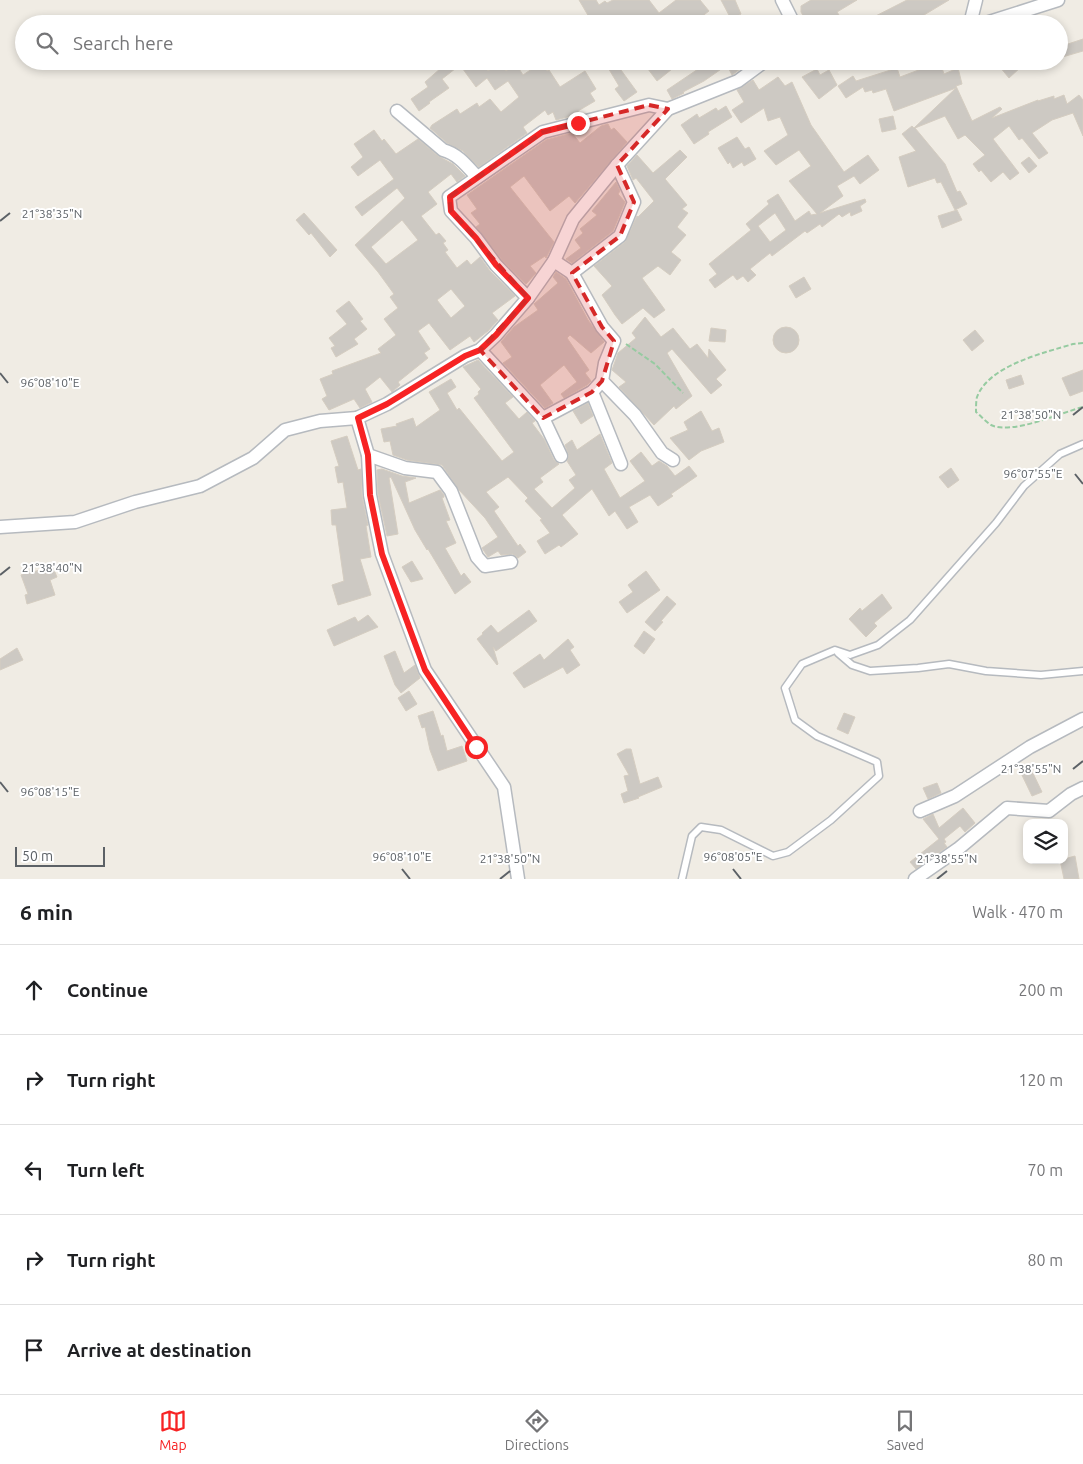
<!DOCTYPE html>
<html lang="en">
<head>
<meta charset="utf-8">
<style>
	body { margin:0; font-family:Ubuntu,sans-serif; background:#f6f6f6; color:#202124 }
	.controls { position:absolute; right:15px; bottom:15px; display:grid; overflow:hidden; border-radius:10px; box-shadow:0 2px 8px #0003 }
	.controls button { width:45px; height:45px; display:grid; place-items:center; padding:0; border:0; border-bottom:1px solid #e0e0e0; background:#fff; color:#202124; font:25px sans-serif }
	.scale { position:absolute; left:15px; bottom:12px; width:90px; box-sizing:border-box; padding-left:5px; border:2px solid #5c6166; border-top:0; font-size:14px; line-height:18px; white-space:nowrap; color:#5c6166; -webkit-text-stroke:4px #fff; paint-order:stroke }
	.stop { position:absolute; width:15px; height:15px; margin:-11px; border:4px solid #f72324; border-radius:50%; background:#fff }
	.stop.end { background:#f72324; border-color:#fff; box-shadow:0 1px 5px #0008 }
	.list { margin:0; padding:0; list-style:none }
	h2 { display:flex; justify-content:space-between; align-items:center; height:65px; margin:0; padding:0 20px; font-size:21px }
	h2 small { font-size:16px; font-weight:400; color:#757577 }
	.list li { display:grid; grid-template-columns:32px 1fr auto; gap:15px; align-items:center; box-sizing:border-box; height:90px; padding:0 20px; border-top:1px solid #e0e0e0 }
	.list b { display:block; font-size:19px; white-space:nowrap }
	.list em { font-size:16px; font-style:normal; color:#757577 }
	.icon { flex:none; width:28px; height:28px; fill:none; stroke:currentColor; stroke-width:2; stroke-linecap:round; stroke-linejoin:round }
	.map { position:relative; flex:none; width:1083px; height:879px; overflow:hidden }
	.search { position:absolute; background:#fff; box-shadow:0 2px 8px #0003; left:15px; right:15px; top:15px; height:55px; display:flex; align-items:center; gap:12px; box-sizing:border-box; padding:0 18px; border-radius:28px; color:#757577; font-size:19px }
	.sheet { height:515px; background:#fff }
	nav { display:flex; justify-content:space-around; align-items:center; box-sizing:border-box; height:70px; border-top:1px solid #e0e0e0; background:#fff; font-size:14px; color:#757577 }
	nav a { display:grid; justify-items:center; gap:2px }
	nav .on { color:#f72324 }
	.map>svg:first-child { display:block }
	.building { fill:#cdc9c3; stroke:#d5cdc1; fill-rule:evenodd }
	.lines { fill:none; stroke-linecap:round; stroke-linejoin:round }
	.service-casing { stroke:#b6babf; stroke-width:9 }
	.minor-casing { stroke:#b6babf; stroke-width:15 }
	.path { stroke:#96cba1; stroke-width:2; stroke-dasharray:5 2.5; stroke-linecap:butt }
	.service { stroke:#fff; stroke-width:6 }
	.minor { stroke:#fff; stroke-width:12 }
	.route { stroke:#f72324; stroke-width:6 }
	.marked { fill:#d62828; fill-opacity:0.2; stroke:#d62828; stroke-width:4; stroke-dasharray:10 6; stroke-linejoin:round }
	.ticks { fill:none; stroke:#5c6166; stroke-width:2 }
	.ticks-label { font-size:12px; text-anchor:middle; fill:#5c6166; stroke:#fff; stroke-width:4; stroke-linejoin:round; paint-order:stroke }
</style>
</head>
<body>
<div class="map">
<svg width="1083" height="879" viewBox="0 0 1083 879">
	<rect width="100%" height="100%" fill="#f0ece4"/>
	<!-- building -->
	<g class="building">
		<polygon points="579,0 596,0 599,5 605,1 607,3 613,0 649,0 659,13 676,0 700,0 709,11 696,21 691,15 683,21 681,19 678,21 674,16 665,24 578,24 589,17"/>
		<polygon points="721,0 735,0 741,14 731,19"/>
		<polygon points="811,0 857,0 837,12 845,24 808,24 801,12 801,6"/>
		<polygon points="907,0 949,0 919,18 918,24 860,24"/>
		<polygon points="1083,39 1083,51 1059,58 1059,47"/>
		<polygon points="449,61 482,61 488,71 500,63 506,71 516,64 523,75 542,62 547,71 549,70 560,87 585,71 596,89 590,93 595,101 578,111 579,114 556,120 553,112 548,115 545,110 523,127 527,133 479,167 463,151 447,143 430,128 432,125 457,109 460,114 477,103 479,107 490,99 501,112 519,97 508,81 495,90 487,78 476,87 460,65 442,79 449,88 429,102 430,103 419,111 411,99 428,87 425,82"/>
		<polygon points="604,61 636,61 621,70 637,92 624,101 615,89 619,86"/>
		<polygon points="659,61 682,61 657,81 648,69"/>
		<polygon points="710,61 741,61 744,66 732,75 727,65 704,81 683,92 684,93 672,99 667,90"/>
		<polygon points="995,61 1016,61 1021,67 1009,78"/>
		<polygon points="940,62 944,74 958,68 962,84 956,86 972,121 1000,107 1002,109 992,118 1038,100 1038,101 1054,96 1054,99 1064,95 1067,104 1079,95 1083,100 1083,136 1073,113 1052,120 1032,133 1048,153 1039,159 1022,138 1019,140 1009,126 993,139 1019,173 1010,180 1003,172 991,182 981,170 979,172 973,164 985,155 965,135 958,139 945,116 915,128 945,164 957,192 960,191 967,204 955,210 941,182 937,183 935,178 908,187 899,157 916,151 902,134 912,126 914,128 956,88 894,111 886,89 873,93 872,90 865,92 863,87 846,98 838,86 853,76 856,81 897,68 900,77"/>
		<polygon points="817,69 820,75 829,70 837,85 819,99 802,77"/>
		<path d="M 778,77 L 785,86 L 792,82 L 811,125 L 844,172 L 868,155 L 879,170 L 860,184 L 854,176 L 837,186 L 843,196 L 820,213 L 865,199 L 866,202 L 860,206 L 862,211 L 851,216 L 850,212 L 842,217 L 839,214 L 822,227 L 820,224 L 807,233 L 805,231 L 772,256 L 770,253 L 750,269 L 756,275 L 748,282 L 743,276 L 737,280 L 733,275 L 715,288 L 709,280 L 717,274 L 709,264 L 751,230 L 746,224 L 769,204 L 767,201 L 778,194 L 795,221 L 809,211 L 811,215 L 817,214 L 789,181 L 811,166 L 799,150 L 776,165 L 764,151 L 788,135 L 780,117 L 768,121 L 764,108 L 741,123 L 732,110 L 744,102 L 737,90 L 753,80 L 759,90 ZM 775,213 L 786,230 L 770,242 L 758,226 Z"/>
		<polygon points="726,106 732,117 708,132 709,134 694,144 681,125 697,114 699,118 716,108 718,111"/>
		<polygon points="893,116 896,129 882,132 879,119"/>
		<polygon points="608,124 611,130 614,128 627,142 575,203 569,196 550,211 524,176 510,187 554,242 546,258 545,256 530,266 536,273 526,284 502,260 476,227 480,224 471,213 477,209 467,195 546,140 572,133 580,143 601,126"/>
		<path d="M 374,130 L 382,141 L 384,139 L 396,154 L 418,139 L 438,156 L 453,164 L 465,176 L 457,182 L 451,174 L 428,192 L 437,204 L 421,216 L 436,235 L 439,233 L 446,241 L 443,243 L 448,250 L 445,252 L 457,268 L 467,260 L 471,265 L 480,257 L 490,271 L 515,296 L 492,313 L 498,320 L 488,331 L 474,342 L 470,336 L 450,350 L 429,323 L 418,331 L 430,349 L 424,353 L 428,358 L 398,382 L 400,385 L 392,392 L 380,377 L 365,389 L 372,402 L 360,408 L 354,399 L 329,410 L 322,399 L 327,396 L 320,379 L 333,374 L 332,371 L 381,353 L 378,349 L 396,335 L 384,319 L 398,308 L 390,297 L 394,294 L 378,272 L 355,245 L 405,198 L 397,188 L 362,216 L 355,207 L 394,179 L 380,160 L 358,176 L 351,167 L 363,157 L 354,144 ZM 402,220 L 418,240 L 386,264 L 371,247 ZM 451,289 L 465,306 L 451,318 L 437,300 Z"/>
		<polygon points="737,137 745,149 749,147 756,159 744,166 742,162 733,168 730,162 728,164 718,148"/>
		<polygon points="680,150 687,157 665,179 687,205 682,209 688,213 677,227 686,235 671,252 681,260 670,275 658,266 642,278 665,310 654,318 643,308 622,324 615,315 602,295 612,286 594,266 625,242 637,216 638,217 654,201 636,178 633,180 627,166 637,155 653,173"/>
		<polygon points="1029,157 1037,166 1029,173 1021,163"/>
		<polygon points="616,182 620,191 618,194 625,202 613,231 572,263 566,259 581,248 575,240 583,233 580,229 597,215 592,211"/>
		<polygon points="957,210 962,220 942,228 938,216"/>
		<polygon points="304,213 337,250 330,257 311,233 309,235 296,220"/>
		<polygon points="556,272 566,279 588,320 604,342 591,353 570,335 567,338 589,370 585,373 591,381 587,385 564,398 561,394 577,382 564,365 540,385 553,403 545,408 503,363 512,357 501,342 514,327 538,310 534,304 558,283 553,277"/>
		<polygon points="804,277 811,289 796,298 789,286"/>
		<polygon points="349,301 363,319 360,321 367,329 354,339 358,344 336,357 331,348 335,346 329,338 347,324 336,311"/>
		<polygon points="645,317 661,337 673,328 690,349 697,344 708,358 709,349 726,370 716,379 722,385 711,394 672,349 667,353 692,396 676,409 674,406 654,425 619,387 626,382 612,370 618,353 636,338 632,333"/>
		<circle cx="786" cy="340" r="13"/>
		<polygon points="711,328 726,330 725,342 709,341"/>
		<polygon points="975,330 984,341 972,351 963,340"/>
		<polygon points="478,360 513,397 505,403 519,419 527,412 535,421 532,423 544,439 554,460 559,464 540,478 543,482 534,489 552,508 575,488 569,480 576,475 567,461 569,456 565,445 572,440 577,450 600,434 612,463 604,469 620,498 645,481 630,461 641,452 652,466 659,461 667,466 675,476 689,466 697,476 671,494 673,496 658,506 650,495 629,507 638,522 627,529 615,511 609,516 592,489 562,515 578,534 561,547 559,545 545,554 537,541 550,533 540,520 542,519 525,501 528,498 508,477 486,492 499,507 494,511 518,546 520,544 526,552 518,558 513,554 501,555 498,551 488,557 482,548 498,537 485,518 459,490 442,465 407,460 393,455 390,441 384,442 381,429 397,426 396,424 413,418 416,427 440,410 429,392 451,379 456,387 447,393 457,410 459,408 502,461 514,452 474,398 479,394 478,392 481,389 463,367"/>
		<polygon points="1083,370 1083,391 1070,396 1062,378"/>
		<polygon points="1021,375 1024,384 1009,389 1006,380"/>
		<polygon points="588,403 593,416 581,424 573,411"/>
		<polygon points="701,411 712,431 719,428 724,442 701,451 689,460 670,438 688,430 684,422"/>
		<polygon points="347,436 358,470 361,469 362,496 368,525 366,526 371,557 360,559 371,595 338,605 332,585 344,581 336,525 332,525 331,510 347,508 343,482 338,483 335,467 339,466 331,441"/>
		<polygon points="951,468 959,480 948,488 939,477"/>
		<polygon points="382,469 402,476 416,478 405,482 409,503 440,490 444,495 444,497 442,498 450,520 446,521 456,543 445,548 461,576 464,573 471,582 455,594 428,549 427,550 415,530 391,477 389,478 398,534 387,536 378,494 377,470"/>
		<polygon points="412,561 423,579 411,582 402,567"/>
		<polygon points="52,565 57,577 50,580 55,595 27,604 25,595 28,594 21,575 30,571 31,573"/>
		<polygon points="646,571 660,590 627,613 619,602 633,592 628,585"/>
		<polygon points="882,594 892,608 874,623 877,626 866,637 849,619 860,608 862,611"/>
		<polygon points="667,596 676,604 661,621 663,622 655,631 645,622"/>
		<polygon points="529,610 537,621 496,651 493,647 498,664 497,665 477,639 483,634 482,633 491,625 498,633"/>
		<polygon points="368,615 378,627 334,646 327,630 355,617 358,622"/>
		<polygon points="644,631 655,639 644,654 634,646"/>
		<polygon points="568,639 574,647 570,650 580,665 567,674 563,667 524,688 513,673 540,654 544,660"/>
		<polygon points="17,648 23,660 0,670 0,659"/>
		<polygon points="395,651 404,673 415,665 420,678 401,693 395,685 384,656"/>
		<polygon points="409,691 417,704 406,711 398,698"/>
		<polygon points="433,711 441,736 443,735 447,751 462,746 467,761 438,771 430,750 425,727 422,728 418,716"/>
		<polygon points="844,713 855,717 848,734 837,729"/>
		<polygon points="626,749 631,749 640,784 658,777 662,787 638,797 639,798 624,803 621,794 628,791 624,776 629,775 617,754"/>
		<polygon points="1029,765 1042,792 1032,796 1020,771"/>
		<polygon points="937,783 941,793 928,799 923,788"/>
		<polygon points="963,808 975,823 965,832 960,826 944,839 946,842 944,843 947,847 916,869 910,862 939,839 923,819 933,814 939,828"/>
		<polygon points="1075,856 1079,879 1064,879 1060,860"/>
	</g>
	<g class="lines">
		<!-- service casing -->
		<g class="service-casing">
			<g id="service">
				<polyline points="838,653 852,665 870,671 918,668 949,664 986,671 1041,675 1083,671"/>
				<polyline points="682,879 692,836 701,827 721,830 773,856 788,852 831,820 879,776 877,762 817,736 795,720 785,688 802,664 835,650 850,655 878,645 910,620 996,523 1024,486 1060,454 1083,444"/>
			</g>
		</g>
		<!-- minor casing -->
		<g class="minor-casing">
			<g id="minor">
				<polyline points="782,0 794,24"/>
				<polyline points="970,24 976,0"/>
				<polyline points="983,24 1058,0"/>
				<path d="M 397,111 L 443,150 C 458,154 467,166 477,177"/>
				<polyline points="554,261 572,273 620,236 634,202 617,165"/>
				<polyline points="528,298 496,265 476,238 451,211 449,197 543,132 649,105 668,109"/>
				<polyline points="480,350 543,418 561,456"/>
				<polyline points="602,381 635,415 662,453 673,460"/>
				<polyline points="592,392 621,464"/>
				<polyline points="357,418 387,404 465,356 480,350 496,335 528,298 554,261 573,219 617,165 668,109 738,81 765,61"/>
				<polyline points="543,418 592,392 602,381 605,363 614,341 602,327 572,273"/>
				<polyline points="368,455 405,468 437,472 451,491 477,557 485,566 511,562"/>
				<polyline points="0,527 75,522 135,502 200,486 253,458 285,430 320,421 357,418 368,455 370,495 382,554 425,670 504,787 518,879"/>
				<polyline points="920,811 955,796 1030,747 1083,719"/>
				<polyline points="915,879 958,849 1007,808 1049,811 1071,794 1083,788"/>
			</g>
		</g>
		<!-- path -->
		<g class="path">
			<path d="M 1083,343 L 1073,344 C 1044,353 989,365 977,397 C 976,401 976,407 976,412 C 981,416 986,422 991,425 C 1012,435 1060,413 1083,407"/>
			<polyline points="626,344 655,364 683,393"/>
		</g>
		<!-- service -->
		<use href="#service" class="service"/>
		<!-- minor -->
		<use href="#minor" class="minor"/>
	</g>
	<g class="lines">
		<!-- route -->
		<polyline class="route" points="476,747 425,670 382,554 370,495 368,455 358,418 387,404 465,356 480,350 496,335 528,298 496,265 476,238 451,211 450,197 542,132 578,123"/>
	</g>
	<!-- marked area -->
	<path class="marked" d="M 649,105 L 668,109 L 617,165 L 634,202 L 620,236 L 572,273 L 602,327 L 614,341 L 602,381 L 592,392 L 543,418 L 480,350 L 528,298 L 451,211 L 449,197 L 543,132 Z"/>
	<!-- ticks -->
	<path class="ticks" d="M 0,221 L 10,213M 0,373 L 8,383M 1073,415 L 1083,407M 1075,474 L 1083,484M 0,575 L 10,567M 1073,769 L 1083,761M 0,782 L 8,792M 402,869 L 410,879M 733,869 L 741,879M 500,879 L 510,871M 937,879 L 947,871"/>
	<g class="ticks-label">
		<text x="52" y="218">21°38'35"N</text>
		<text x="50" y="387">96°08'10"E</text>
		<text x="1031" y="419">21°38'50"N</text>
		<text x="1033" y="478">96°07'55"E</text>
		<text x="52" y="572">21°38'40"N</text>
		<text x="1031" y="773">21°38'55"N</text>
		<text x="50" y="796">96°08'15"E</text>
		<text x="402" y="861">96°08'10"E</text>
		<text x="733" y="861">96°08'05"E</text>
		<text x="510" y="863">21°38'50"N</text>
		<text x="947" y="863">21°38'55"N</text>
	</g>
</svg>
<div class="controls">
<button><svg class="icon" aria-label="layers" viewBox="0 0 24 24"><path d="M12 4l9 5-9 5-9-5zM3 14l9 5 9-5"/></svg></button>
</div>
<div class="scale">50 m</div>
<div class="stop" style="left:476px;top:747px"></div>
<div class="stop end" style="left:578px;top:123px"></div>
<div class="search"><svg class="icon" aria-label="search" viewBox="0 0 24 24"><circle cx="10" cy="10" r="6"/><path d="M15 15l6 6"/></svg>Search here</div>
</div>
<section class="sheet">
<h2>6 min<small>Walk · 470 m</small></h2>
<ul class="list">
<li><svg class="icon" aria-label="ahead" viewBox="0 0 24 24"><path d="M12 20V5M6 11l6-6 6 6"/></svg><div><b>Continue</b></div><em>200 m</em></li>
<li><svg class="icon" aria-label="right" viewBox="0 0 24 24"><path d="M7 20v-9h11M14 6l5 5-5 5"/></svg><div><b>Turn right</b></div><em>120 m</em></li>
<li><svg class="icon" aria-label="left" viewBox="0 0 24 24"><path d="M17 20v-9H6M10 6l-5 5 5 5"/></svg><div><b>Turn left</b></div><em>70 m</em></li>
<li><svg class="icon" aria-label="right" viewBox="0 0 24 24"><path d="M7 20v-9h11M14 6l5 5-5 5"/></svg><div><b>Turn right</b></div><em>80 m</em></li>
<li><svg class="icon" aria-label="arrive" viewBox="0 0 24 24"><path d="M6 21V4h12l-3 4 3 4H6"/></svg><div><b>Arrive at destination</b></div></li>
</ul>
</section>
<nav>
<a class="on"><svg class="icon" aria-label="map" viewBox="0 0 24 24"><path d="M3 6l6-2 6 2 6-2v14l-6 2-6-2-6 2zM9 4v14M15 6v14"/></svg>Map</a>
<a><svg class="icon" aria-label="directions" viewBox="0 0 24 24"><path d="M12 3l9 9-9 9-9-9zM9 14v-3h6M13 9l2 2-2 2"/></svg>Directions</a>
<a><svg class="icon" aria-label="saved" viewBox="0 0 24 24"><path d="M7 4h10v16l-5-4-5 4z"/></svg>Saved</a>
</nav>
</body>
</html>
